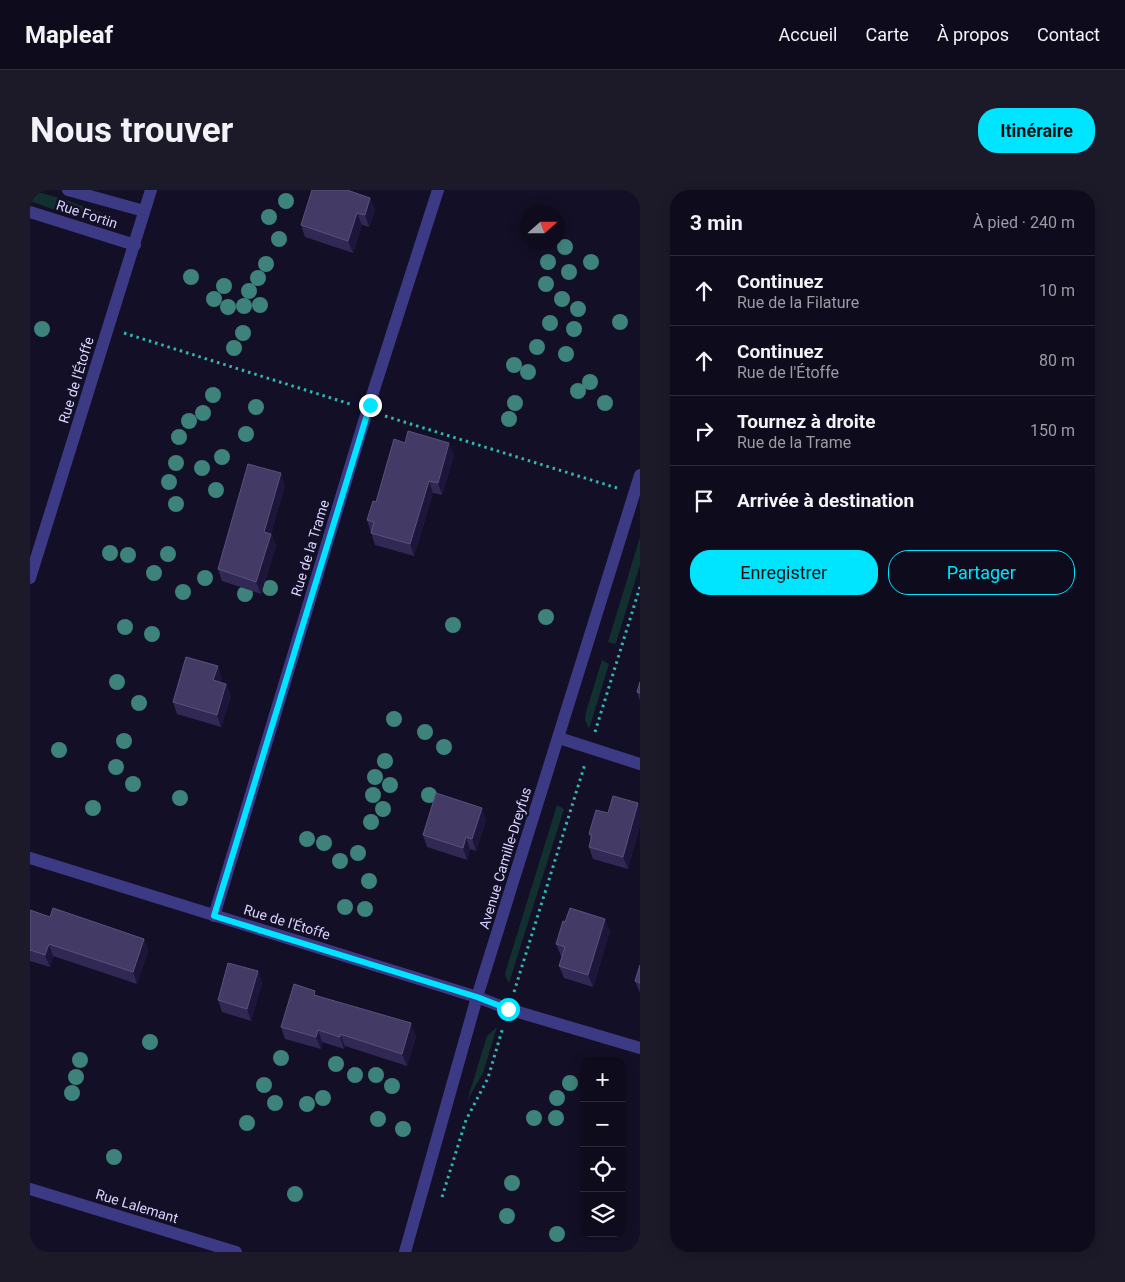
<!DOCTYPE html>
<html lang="fr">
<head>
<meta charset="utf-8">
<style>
	body { margin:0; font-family:Roboto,sans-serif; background:#1c1929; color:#f1f3f6 }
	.controls { position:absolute; right:15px; bottom:15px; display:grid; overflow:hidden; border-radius:10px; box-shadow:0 2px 12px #0003 }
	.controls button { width:45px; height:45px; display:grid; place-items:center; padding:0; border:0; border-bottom:1px solid #2e2b3b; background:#0e0b1c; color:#f1f3f6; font:25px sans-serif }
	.compass { position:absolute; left:490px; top:15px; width:45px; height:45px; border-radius:50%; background:#0e0b1c; box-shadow:0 2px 12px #0003; rotate:69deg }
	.stop { position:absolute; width:15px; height:15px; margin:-11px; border:4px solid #00e5ff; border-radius:50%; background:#fff }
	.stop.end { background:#00e5ff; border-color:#fff; box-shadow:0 1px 5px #0008 }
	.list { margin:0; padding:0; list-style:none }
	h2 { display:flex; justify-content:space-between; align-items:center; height:65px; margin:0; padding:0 20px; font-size:21px }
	h2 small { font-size:16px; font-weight:400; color:#9b9ba3 }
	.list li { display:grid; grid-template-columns:32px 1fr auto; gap:15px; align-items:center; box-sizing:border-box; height:70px; padding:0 20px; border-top:1px solid #2e2b3b }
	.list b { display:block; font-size:19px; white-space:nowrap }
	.list p { margin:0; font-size:16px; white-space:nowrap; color:#9b9ba3 }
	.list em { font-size:16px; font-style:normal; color:#9b9ba3 }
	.actions { display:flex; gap:10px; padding:15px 20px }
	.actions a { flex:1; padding:11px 0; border:1px solid #00e5ff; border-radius:20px; text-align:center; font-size:18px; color:#00e5ff }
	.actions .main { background:#00e5ff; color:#111 }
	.icon { flex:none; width:28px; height:28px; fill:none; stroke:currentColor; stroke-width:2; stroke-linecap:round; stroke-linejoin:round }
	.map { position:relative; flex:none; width:610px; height:1062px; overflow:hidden; border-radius:20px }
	header { display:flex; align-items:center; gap:30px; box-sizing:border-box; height:70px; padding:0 25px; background:#0e0b1c; border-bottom:1px solid #2e2b3b }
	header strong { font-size:24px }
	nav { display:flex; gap:28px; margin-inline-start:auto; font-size:18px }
	.intro { display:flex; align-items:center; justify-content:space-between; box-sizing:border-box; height:120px; padding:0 30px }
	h1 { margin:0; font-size:35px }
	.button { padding:12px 22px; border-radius:20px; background:#00e5ff; color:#111; font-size:18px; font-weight:700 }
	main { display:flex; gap:30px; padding:0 30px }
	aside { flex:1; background:#0e0b1c; border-radius:20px; box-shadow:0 2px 12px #0003 }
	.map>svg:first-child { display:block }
	.green { fill:#12302f }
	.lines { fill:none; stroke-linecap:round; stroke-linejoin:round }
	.path { stroke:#2fb8b0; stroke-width:3; stroke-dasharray:2.5 4; stroke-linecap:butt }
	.minor { stroke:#3d3a85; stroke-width:12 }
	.tree { fill:#3d827b }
	.wall { fill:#312854 }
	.shaded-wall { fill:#1d163a }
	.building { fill:#433a66; stroke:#5a527e }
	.route { stroke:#00e5ff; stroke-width:6 }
	.labels { text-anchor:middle; stroke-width:5; stroke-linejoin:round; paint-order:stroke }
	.street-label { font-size:14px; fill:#d9d4ff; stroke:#130f26 }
</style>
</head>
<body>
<header>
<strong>Mapleaf</strong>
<nav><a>Accueil</a><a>Carte</a><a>À propos</a><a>Contact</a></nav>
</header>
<div class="intro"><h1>Nous trouver</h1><a class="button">Itinéraire</a></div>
<main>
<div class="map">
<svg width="610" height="1062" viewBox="0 0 610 1062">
	<rect width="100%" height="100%" fill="#130f26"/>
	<!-- green -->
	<g class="green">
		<polygon points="0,0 30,8 77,25 74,31 25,20 0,11"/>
		<polygon points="610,347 610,375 586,453 584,454 578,452"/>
		<polygon points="572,470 579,474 559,539 555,530 556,522"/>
		<polygon points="527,615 534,619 479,793 475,785 476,780"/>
		<polygon points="467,837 453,883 437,911 457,846"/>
	</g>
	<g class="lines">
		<!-- path -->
		<g class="path">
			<polyline points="94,143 320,214"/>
			<polyline points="355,226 587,298"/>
			<polyline points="565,542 610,397"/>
			<polyline points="484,802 555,574"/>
			<polyline points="412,1007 436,930 458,888 473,837"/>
		</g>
		<!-- minor -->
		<g class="minor">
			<polyline points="38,0 114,21"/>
			<polyline points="0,22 105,55"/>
			<polyline points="0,388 121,0"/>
			<polyline points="529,548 610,574"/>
			<polyline points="0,668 447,807 478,819 610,858"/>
			<polyline points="184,726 339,215 408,0"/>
			<polyline points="0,999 206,1062"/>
			<polyline points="375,1062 447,807 610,285"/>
		</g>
	</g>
	<!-- trees -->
	<g class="tree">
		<circle cx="256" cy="11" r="8"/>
		<circle cx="239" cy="27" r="8"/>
		<circle cx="249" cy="49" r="8"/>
		<circle cx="535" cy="57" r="8"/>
		<circle cx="518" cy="72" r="8"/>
		<circle cx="561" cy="72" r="8"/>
		<circle cx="236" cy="74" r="8"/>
		<circle cx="539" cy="82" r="8"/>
		<circle cx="161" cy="87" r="8"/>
		<circle cx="228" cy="88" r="8"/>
		<circle cx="516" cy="94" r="8"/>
		<circle cx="194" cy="96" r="8"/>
		<circle cx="219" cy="101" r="8"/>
		<circle cx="184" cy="109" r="8"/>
		<circle cx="532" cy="109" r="8"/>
		<circle cx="230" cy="115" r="8"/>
		<circle cx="214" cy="116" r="8"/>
		<circle cx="198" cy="117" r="8"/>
		<circle cx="548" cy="119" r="8"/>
		<circle cx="590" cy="132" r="8"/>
		<circle cx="520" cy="133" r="8"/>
		<circle cx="12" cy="139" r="8"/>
		<circle cx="544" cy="139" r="8"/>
		<circle cx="213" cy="143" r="8"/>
		<circle cx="507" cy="157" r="8"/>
		<circle cx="204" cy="158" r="8"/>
		<circle cx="536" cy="164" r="8"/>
		<circle cx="484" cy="175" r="8"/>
		<circle cx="498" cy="182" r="8"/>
		<circle cx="560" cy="192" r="8"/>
		<circle cx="548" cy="201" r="8"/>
		<circle cx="183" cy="205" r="8"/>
		<circle cx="485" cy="213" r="8"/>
		<circle cx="575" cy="213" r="8"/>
		<circle cx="226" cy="217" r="8"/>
		<circle cx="173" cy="223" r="8"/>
		<circle cx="479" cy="229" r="8"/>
		<circle cx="159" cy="231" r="8"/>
		<circle cx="216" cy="244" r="8"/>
		<circle cx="149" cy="247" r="8"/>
		<circle cx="192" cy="267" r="8"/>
		<circle cx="146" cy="273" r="8"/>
		<circle cx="172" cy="278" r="8"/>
		<circle cx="139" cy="292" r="8"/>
		<circle cx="186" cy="300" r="8"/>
		<circle cx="146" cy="314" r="8"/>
		<circle cx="80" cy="363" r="8"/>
		<circle cx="138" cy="364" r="8"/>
		<circle cx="98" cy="365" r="8"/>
		<circle cx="124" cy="383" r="8"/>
		<circle cx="175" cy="388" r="8"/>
		<circle cx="240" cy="398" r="8"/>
		<circle cx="153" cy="402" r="8"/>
		<circle cx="215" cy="404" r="8"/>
		<circle cx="516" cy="427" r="8"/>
		<circle cx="423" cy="435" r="8"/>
		<circle cx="95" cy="437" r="8"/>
		<circle cx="122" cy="444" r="8"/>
		<circle cx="87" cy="492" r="8"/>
		<circle cx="109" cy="513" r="8"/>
		<circle cx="364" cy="529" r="8"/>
		<circle cx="395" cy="542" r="8"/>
		<circle cx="94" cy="551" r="8"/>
		<circle cx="414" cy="557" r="8"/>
		<circle cx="29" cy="560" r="8"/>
		<circle cx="355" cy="571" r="8"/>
		<circle cx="86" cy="577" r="8"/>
		<circle cx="345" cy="587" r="8"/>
		<circle cx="103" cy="594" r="8"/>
		<circle cx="360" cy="595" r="8"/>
		<circle cx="343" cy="605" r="8"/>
		<circle cx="399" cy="605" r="8"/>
		<circle cx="150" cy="608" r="8"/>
		<circle cx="63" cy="618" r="8"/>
		<circle cx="353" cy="619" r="8"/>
		<circle cx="341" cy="632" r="8"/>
		<circle cx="277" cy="649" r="8"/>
		<circle cx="294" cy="653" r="8"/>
		<circle cx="328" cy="663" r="8"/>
		<circle cx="310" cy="671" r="8"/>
		<circle cx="339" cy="691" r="8"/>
		<circle cx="315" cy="717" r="8"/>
		<circle cx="335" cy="719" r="8"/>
		<circle cx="120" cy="852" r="8"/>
		<circle cx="251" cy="868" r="8"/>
		<circle cx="50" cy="870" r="8"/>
		<circle cx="306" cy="874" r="8"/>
		<circle cx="325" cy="885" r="8"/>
		<circle cx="346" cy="885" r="8"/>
		<circle cx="46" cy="887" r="8"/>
		<circle cx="540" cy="893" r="8"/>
		<circle cx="234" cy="895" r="8"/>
		<circle cx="362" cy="896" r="8"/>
		<circle cx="42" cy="903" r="8"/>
		<circle cx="293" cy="908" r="8"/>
		<circle cx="527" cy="908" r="8"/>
		<circle cx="245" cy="913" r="8"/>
		<circle cx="277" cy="914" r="8"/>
		<circle cx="504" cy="928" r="8"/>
		<circle cx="526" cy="928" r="8"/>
		<circle cx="348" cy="929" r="8"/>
		<circle cx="217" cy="933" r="8"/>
		<circle cx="373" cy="939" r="8"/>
		<circle cx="84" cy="967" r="8"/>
		<circle cx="482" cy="993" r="8"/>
		<circle cx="265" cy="1004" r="8"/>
		<circle cx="477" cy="1026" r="8"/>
		<circle cx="527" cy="1044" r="8"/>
	</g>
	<!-- wall -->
	<g class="wall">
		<polygon points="340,8 345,20 339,37 332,35 323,63 275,47 271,35"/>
		<polygon points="375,253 424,265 412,305 403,303 384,366 345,355 337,330"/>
		<polygon points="255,295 241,344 246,356 231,404 192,391 188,379"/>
		<polygon points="192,488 190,493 196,494 201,506 191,537 147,524 143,512"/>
		<polygon points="610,492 610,511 607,502"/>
		<polygon points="610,617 610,635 598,679 563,669 559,657 561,650 559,644 578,623"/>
		<polygon points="456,630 446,661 440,659 437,670 397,657 393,645"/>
		<polygon points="0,720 20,727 114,749 118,761 107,794 23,766 20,777 0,771"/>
		<polygon points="580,741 563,797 534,788 529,776 532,767 531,766 526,754"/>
		<polygon points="610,775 610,803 605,791"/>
		<polygon points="228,781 232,793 221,831 192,822 188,810"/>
		<polygon points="287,806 386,846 377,876 315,856 314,859 292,852 291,859 255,849 251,837"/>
	</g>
	<!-- shaded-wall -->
	<g class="shaded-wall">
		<polygon points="340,8 345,20 339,37 335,25"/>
		<polygon points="327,23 332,35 323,63 318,51"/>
		<polygon points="419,253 424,265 412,305 408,293"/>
		<polygon points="251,283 255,295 241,344 246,356 231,404 226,392 234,342"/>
		<polygon points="399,291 403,303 384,366 380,354"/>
		<polygon points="188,476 192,488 187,502 183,490"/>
		<polygon points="196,494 201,506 191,537 187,525"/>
		<polygon points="608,613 610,617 610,635 598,679 593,667"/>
		<polygon points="452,618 456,630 446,661 442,649"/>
		<polygon points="436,647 440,659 437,670 433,658"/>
		<polygon points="575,729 580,741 563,797 558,785"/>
		<polygon points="114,749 118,761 107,794 103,782"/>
		<polygon points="19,754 23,766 20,777 15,765"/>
		<polygon points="228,781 232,793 221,831 217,819"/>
		<polygon points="381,833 386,846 377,876 372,864"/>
		<polygon points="288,840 292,852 291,859 286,847"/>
		<polygon points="310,844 315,856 314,859 310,847"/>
	</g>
	<!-- building -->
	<g class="building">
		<polygon points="282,0 317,0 340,8 335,25 327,23 318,51 271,35"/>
		<polygon points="378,241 419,253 408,293 399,291 380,354 341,343 344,332 337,330 343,311 346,312 364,249 375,253"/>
		<polygon points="218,274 251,283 234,342 241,344 226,392 188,379"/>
		<polygon points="156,467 188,476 183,490 196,494 187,525 143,512"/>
		<polygon points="610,492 610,503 607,502"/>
		<polygon points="406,603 452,618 442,649 436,647 433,658 393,645"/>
		<polygon points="583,606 608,613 593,667 559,657 562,645 559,644 566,620 578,623"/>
		<polygon points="23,718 114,749 103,782 19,754 15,765 0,760 0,720 20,727"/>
		<polygon points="540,718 575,729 558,785 529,776 535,757 526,754 533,731 535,732"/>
		<polygon points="198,773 228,781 217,819 188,810"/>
		<polygon points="610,775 610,793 605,791"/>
		<polygon points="264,794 285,801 284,805 381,833 372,864 310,844 310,847 288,840 286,847 251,837"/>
	</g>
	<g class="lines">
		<!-- route -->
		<polyline class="route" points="340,215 184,726 447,807 478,819"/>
	</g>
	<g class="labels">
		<!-- street labels -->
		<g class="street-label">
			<text transform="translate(57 24) rotate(18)" y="5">Rue Fortin</text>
			<text transform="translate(46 190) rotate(-73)" y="5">Rue de l'Étoffe</text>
			<text transform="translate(280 358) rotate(-73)" y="5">Rue de la Trame</text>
			<text transform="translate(475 668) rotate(-73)" y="5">Avenue Camille-Dreyfus</text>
			<text transform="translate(257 732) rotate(17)" y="5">Rue de l'Étoffe</text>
			<text transform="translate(107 1016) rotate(17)" y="5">Rue Lalemant</text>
		</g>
	</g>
</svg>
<div class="controls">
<button>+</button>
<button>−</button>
<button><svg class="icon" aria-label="locate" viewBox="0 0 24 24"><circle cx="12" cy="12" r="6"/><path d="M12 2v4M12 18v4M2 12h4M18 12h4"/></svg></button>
<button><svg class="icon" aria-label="layers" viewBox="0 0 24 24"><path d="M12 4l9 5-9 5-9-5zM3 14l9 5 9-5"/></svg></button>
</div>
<svg class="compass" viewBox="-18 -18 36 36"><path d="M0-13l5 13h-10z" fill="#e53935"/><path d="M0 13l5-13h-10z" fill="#9b9ba3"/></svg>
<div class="stop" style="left:478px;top:819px"></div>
<div class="stop end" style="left:340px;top:215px"></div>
</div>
<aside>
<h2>3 min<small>À pied · 240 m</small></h2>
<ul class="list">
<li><svg class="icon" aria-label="ahead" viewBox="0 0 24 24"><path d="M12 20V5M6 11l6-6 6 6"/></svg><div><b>Continuez</b><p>Rue de la Filature</p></div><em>10 m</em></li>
<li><svg class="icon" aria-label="ahead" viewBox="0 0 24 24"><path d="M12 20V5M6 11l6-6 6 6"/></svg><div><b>Continuez</b><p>Rue de l'Étoffe</p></div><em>80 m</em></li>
<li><svg class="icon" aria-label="right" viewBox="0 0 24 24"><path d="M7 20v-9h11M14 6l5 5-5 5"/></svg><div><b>Tournez à droite</b><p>Rue de la Trame</p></div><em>150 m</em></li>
<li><svg class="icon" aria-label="arrive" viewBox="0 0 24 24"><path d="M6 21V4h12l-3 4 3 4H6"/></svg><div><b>Arrivée à destination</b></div></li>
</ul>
<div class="actions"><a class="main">Enregistrer</a><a>Partager</a></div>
</aside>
</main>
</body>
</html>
